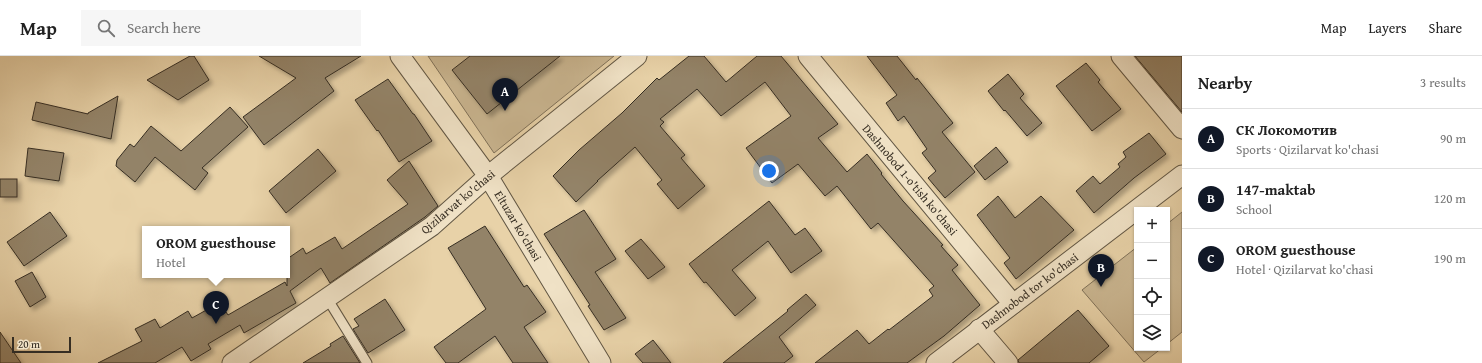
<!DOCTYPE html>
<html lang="en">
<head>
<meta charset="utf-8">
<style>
	body { margin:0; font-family:"Gentium Book Plus",serif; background:#f6f6f6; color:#222 }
	.controls { position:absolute; right:12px; bottom:12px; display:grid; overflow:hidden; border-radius:0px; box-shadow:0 1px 3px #0004 }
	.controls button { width:36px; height:36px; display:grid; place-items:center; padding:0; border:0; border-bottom:1px solid #e0e0e0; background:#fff; color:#222; font:20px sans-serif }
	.scale { position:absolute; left:12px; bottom:10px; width:59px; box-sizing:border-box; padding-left:4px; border:2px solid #362e23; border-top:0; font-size:11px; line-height:14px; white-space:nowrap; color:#362e23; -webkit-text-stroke:3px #f0e2c6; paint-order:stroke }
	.you { position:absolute; left:769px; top:115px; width:14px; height:14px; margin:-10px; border:3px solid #fff; border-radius:50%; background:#1a73e8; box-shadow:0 0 0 6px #1a73e833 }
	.badge { display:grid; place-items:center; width:26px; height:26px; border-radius:50%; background:#111827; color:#fff; font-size:13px; font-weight:700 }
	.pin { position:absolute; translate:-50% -33px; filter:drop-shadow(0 1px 2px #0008) }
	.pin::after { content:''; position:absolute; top:21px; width:14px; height:12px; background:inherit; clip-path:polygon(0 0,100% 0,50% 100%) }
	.popup { position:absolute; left:142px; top:170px; width:148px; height:52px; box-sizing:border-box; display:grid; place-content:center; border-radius:0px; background:#fff; filter:drop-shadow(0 1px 3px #0005); font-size:13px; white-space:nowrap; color:#767676 }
	.popup b { font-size:15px; color:#222 }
	.popup::after { content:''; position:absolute; left:50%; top:100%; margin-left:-8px; border:8px solid transparent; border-top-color:#fff }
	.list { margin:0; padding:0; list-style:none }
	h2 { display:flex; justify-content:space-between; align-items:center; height:52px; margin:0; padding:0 16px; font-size:17px }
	h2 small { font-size:13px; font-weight:400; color:#767676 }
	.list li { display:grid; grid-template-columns:26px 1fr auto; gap:12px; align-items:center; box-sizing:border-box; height:60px; padding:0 16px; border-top:1px solid #e0e0e0 }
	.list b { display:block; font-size:15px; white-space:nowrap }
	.list p { margin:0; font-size:13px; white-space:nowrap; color:#767676 }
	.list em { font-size:13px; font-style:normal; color:#767676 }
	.icon { flex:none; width:22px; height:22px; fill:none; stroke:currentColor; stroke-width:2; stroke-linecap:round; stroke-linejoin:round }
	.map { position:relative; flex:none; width:1182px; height:307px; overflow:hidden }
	header { display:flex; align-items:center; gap:24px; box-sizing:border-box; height:56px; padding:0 20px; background:#fff; border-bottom:1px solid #e0e0e0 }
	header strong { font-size:19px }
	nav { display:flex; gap:22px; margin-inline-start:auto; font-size:14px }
	.search { width:280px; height:36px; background:#f6f6f6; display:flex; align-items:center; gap:10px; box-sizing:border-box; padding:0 14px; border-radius:0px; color:#767676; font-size:15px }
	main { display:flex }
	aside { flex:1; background:#fff }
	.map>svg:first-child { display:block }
	.green { fill:#cab691; stroke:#80725a }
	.building { fill:#938368; stroke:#362e23; filter:url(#shadow) }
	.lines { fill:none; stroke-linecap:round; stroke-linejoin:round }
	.lane-casing { stroke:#625744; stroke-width:11 }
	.street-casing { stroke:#625744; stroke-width:21 }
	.lane { stroke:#f0e2c6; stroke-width:9 }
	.street { stroke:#f0e2c6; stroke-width:19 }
	.labels { text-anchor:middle; stroke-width:3; stroke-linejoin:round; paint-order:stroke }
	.street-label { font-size:12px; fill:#362e23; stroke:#f0e2c6 }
</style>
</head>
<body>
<header>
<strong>Map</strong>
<div class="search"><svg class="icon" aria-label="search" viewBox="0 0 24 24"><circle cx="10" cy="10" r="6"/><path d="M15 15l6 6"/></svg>Search here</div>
<nav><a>Map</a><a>Layers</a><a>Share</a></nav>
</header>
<main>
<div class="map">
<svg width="1182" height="307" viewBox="0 0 1182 307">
	<defs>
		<filter id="shadow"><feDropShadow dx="3.5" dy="3.5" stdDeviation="2" flood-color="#0004"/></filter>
	</defs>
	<rect width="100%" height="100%" fill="#e8d2a8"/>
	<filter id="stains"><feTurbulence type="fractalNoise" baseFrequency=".005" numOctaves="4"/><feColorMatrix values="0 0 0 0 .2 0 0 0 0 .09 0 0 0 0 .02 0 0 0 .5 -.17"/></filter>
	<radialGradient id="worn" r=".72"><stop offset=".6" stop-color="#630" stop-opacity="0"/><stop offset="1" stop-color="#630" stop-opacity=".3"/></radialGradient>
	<!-- green -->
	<g class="green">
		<polygon points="428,0 614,0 494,97"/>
		<polygon points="1182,156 1182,276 1167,288 1167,168"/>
		<polygon points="1137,191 1137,292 1162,292 1144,306 1082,234"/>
	</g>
	<!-- building -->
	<g class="building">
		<polygon points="190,0 194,0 209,24 178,44 147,24"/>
		<polygon points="259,0 361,0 325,22 334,35 264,89 243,61 296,22"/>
		<polygon points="470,0 560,0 487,58 452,14"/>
		<polygon points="689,0 704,0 726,26 757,0 781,0 838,68 818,82 847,116 867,98 882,117 881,118 903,145 943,189 941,190 958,209 952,214 980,249 944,280 907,307 815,307 857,274 869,288 888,273 889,274 933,240 929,234 934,230 878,167 871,173 837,130 825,140 798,108 772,127 746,92 791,60 765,26 721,60 697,33 660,63 664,66 660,70 685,99 681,102 705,130 678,153 657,128 662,124 635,91 597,125 598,125 576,146 553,120 579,94 622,57 657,22 659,24"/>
		<polygon points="867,0 897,0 916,24 917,22 953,67 942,76 975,116 945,142 928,122 936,115 922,97 927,93 904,60 898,65 886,47 897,39"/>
		<polygon points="1135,0 1182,0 1182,56"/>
		<polygon points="1086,7 1100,24 1098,26 1121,53 1092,75 1056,30"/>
		<polygon points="1008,18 1024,38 1020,42 1042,67 1027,80 1005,54 1004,55 988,35"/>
		<polygon points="388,23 413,58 414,58 432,85 399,106 378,74 377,75 355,44"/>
		<polygon points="118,40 111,83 32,64 36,46 88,58 88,57"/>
		<polygon points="230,51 248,71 202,112 208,117 195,134 155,101 135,126 116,110 117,104 130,88 134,91 151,70 181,95"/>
		<polygon points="1149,77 1166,98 1134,122 1094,157 1076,135 1093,120 1100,128 1120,111 1118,108 1126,101 1123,96"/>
		<polygon points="996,91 1008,106 985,124 974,110"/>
		<polygon points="28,92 64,97 59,125 25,120"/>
		<polygon points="318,93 336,115 286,157 269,135"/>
		<polygon points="409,105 438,150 425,161 330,227 321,212 290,235 296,247 244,277 240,269 208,288 211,293 191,305 182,291 155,307 98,307 142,285 135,273 155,263 160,272 188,255 192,262 210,252 217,262 226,256 228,259 285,226 287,230 287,203 303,192 306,198 335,181 342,193 408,148 387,124"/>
		<rect x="0" y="123" width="17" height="18"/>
		<polygon points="998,140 1015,162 1041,140 1074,174 1016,223 1004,207 1010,202 977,159"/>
		<polygon points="769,145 795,179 805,172 822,195 791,217 768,185 732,214 756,242 735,260 706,226 704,227 689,208"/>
		<polygon points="584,154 616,203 595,216 626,262 604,274 588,250 590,249 544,178"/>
		<polygon points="50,156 67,180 24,210 7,186"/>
		<polygon points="485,170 524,231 527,229 546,256 524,271 548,307 513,307 495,280 458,307 446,307 434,291 486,253 448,192"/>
		<polygon points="641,183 665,211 648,223 625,195"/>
		<polygon points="32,216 46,241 30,251 15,225"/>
		<polygon points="806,238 816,249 779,281 793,300 784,307 723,307 788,255 787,254"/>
		<polygon points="385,243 405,274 368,297 353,273 359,270 354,263"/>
		<polygon points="1078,254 1109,290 1089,307 1019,307 1018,304"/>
		<polygon points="0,276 21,307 0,307"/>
		<polygon points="343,280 360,307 303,307 331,290 330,288"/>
		<polygon points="653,284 671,307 643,307 635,298"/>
	</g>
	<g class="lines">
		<!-- lane casing -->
		<g class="lane-casing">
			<polyline id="lane" points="327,242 367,307"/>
		</g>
		<!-- street casing -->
		<g class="street-casing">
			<g id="street">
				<polyline points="400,0 488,120 601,307"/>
				<polyline points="808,0 1013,248"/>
				<polyline points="1121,0 1182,73"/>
				<polyline points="979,273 1008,307"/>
				<polyline points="232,307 432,170 488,120 637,0"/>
				<polyline points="936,307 1182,119"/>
			</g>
		</g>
		<!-- lane -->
		<use href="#lane" class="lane"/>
		<!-- street -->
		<use href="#street" class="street"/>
	</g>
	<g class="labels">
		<!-- street labels -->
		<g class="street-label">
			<text transform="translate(910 124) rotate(50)" y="4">Dashnobod 1-o'tish ko'chasi</text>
			<text transform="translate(458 146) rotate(-40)" y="4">Qizilarvat ko'chasi</text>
			<text transform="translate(518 170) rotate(59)" y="4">Eltuzar ko'chasi</text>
			<text transform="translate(1030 235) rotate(-37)" y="4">Dashnobod tor ko'chasi</text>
		</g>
	</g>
	<rect width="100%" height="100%" filter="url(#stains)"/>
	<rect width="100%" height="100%" fill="url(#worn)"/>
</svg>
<div class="controls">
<button>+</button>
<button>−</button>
<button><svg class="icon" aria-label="locate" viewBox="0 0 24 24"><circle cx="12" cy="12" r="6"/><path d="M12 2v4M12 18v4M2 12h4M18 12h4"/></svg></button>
<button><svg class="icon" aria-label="layers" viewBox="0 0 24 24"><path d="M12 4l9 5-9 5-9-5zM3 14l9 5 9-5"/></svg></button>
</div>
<div class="scale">20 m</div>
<div class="you"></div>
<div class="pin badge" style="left:505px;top:55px">A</div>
<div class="pin badge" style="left:1101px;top:231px">B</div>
<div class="pin badge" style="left:216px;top:268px">C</div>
<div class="popup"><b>OROM guesthouse</b>Hotel</div>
</div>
<aside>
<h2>Nearby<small>3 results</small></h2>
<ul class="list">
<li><span class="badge">A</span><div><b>СК Локомотив</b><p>Sports · Qizilarvat ko'chasi</p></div><em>90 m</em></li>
<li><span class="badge">B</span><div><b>147-maktab</b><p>School</p></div><em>120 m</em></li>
<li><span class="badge">C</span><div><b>OROM guesthouse</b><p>Hotel · Qizilarvat ko'chasi</p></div><em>190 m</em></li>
</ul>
</aside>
</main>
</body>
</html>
